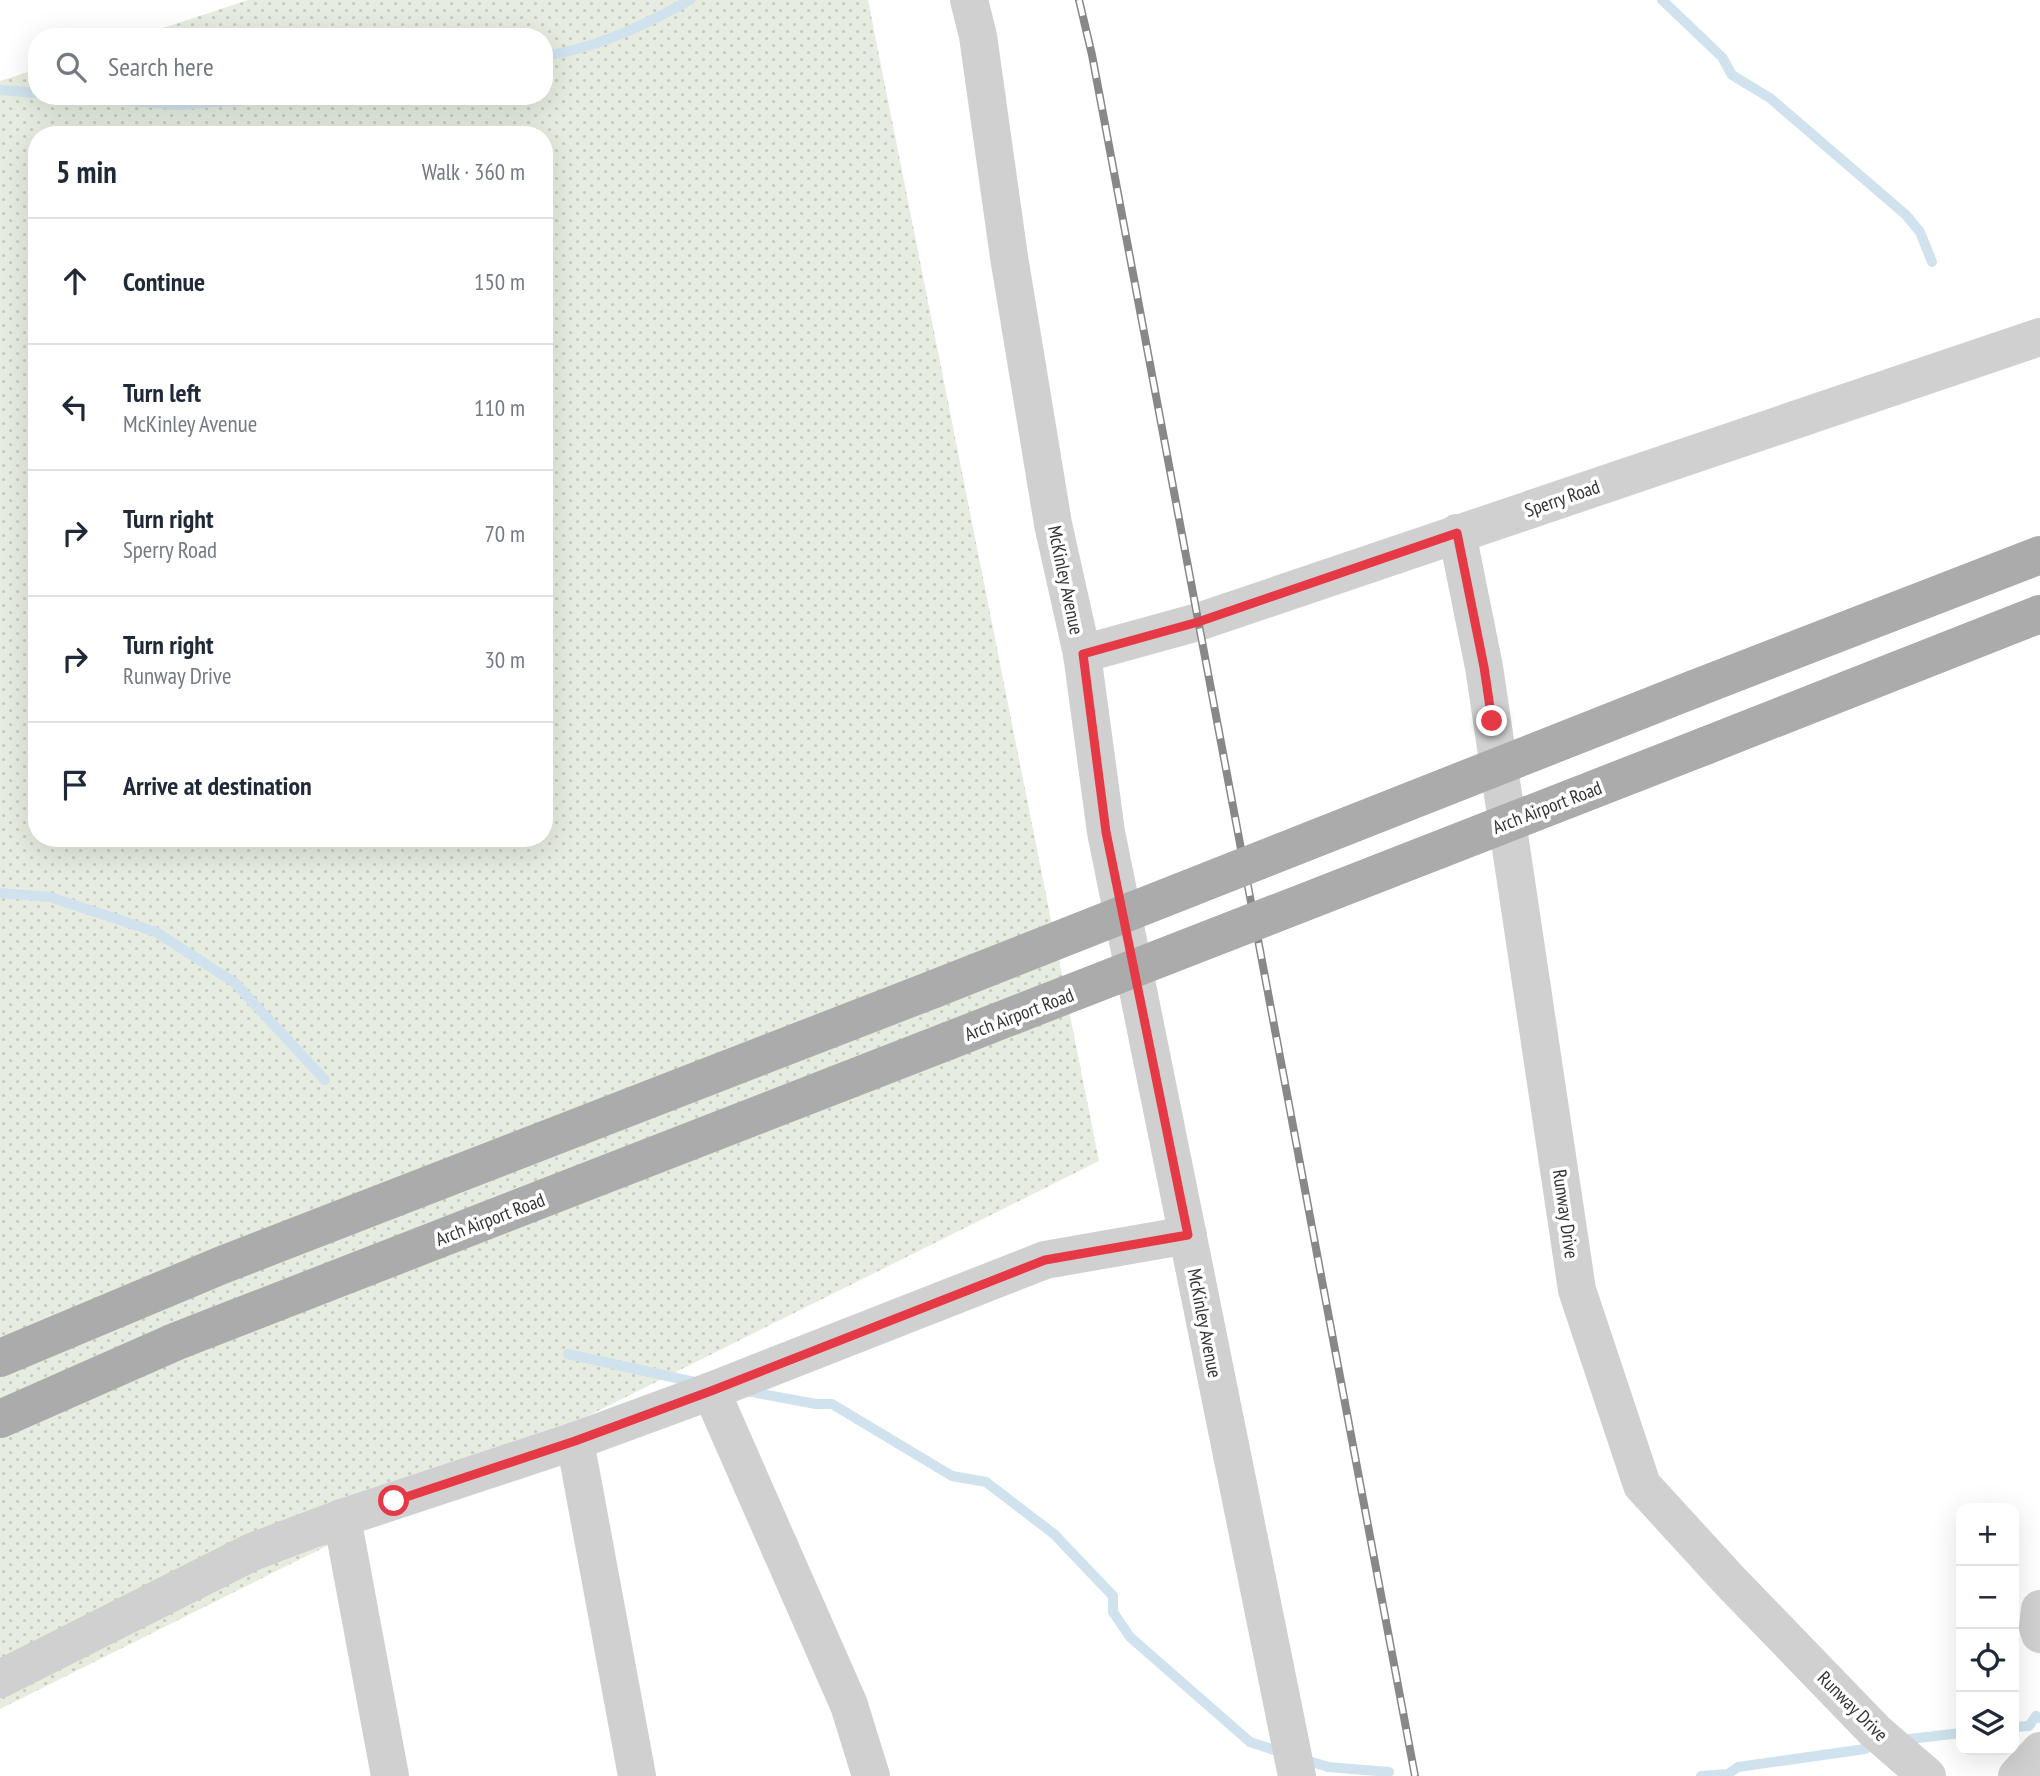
<!DOCTYPE html>
<html lang="en">
<head>
<meta charset="utf-8">
<style>
	body { margin:0; font-family:"PT Sans Narrow",sans-serif; background:#f2f2f3; color:#1f2937 }
	.controls { position:absolute; right:21px; bottom:21px; display:grid; overflow:hidden; border-radius:14px; box-shadow:0 7px 28px #0002 }
	.controls button { width:63px; height:63px; display:grid; place-items:center; padding:0; border:0; border-bottom:2px solid #e0e1e3; background:#fff; color:#1f2937; font:35px sans-serif }
	.stop { position:absolute; width:21px; height:21px; margin:-16px; border:5px solid #e63946; border-radius:50%; background:#fff }
	.stop.end { background:#e63946; border-color:#fff; box-shadow:0 2px 7px #0008 }
	.list { margin:0; padding:0; list-style:none }
	h2 { display:flex; justify-content:space-between; align-items:center; height:91px; margin:0; padding:0 28px; font-size:30px }
	h2 small { font-size:23px; font-weight:400; color:#747a83 }
	.list li { display:grid; grid-template-columns:46px 1fr auto; gap:21px; align-items:center; box-sizing:border-box; height:126px; padding:0 28px; border-top:2px solid #e0e1e3 }
	.list b { display:block; font-size:26px; white-space:nowrap }
	.list p { margin:0; font-size:23px; white-space:nowrap; color:#747a83 }
	.list em { font-size:23px; font-style:normal; color:#747a83 }
	.icon { flex:none; width:38px; height:38px; fill:none; stroke:currentColor; stroke-width:2; stroke-linecap:round; stroke-linejoin:round }
	.map { position:relative; flex:none; width:2040px; height:1776px; overflow:hidden }
	.search { position:absolute; background:#fff; box-shadow:0 7px 28px #0002; left:28px; top:28px; width:525px; height:77px; display:flex; align-items:center; gap:18px; box-sizing:border-box; padding:0 24px; border-radius:28px; color:#747a83; font-size:26px }
	.panel { position:absolute; background:#fff; box-shadow:0 7px 28px #0002; left:28px; top:126px; width:525px; height:721px; border-radius:28px }
	.map>svg:first-child { display:block }
	.grass { fill:url(#grass-dots); fill-rule:evenodd }
	.lines { fill:none; stroke-linecap:round; stroke-linejoin:round }
	.stream { stroke:#cfe2ee; stroke-width:10 }
	.minor { stroke:#d0d0d0; stroke-width:38 }
	.major { stroke:#ababab; stroke-width:38 }
	.rail-casing { stroke:#888; stroke-width:8 }
	.rail { stroke:#fff; stroke-width:5; stroke-dasharray:16; stroke-linecap:butt }
	.major-bridge { stroke:#ababab; stroke-width:38 }
	.route { stroke:#e63946; stroke-width:9 }
	.labels { text-anchor:middle; stroke-width:7; stroke-linejoin:round; paint-order:stroke }
	.street-label { font-size:19px; fill:#333; stroke:#fff }
</style>
</head>
<body>
<div class="map">
<svg width="2040" height="1776" viewBox="0 0 2040 1776">
	<defs>
		<pattern id="grass-dots" width="8" height="8" patternUnits="userSpaceOnUse" patternTransform="scale(1.75)"><rect width="8" height="8" fill="#e6ecdf"/><path d="M2 2h.1M6 6h.1" fill="none" stroke="#c6cbc0" stroke-width="1.8" stroke-linecap="round"/></pattern>
	</defs>
	<rect width="100%" height="100%" fill="#fff"/>
	<!-- grass -->
	<path class="grass" d="M 248,0 L 868,0 L 1099,1161 L 0,1709 L 0,81 L 37,69 L 37,96 L 544,96 L 544,37 L 136,37 ZM 37,135 L 544,135 L 544,838 L 37,838 Z"/>
	<g class="lines">
		<!-- stream -->
		<g class="stream">
			<polyline points="1662,0 1722,57 1732,75 1770,98 1906,215 1920,232 1932,262"/>
			<path d="M 544,56 C 595,49 646,25 690,0"/>
			<polyline points="0,90 37,93"/>
			<polyline points="78,96 177,105 298,96"/>
			<polyline points="0,893 50,897 156,932 235,983 325,1080"/>
			<polyline points="568,1354 699,1383"/>
			<polyline points="746,1391 816,1404 832,1404 952,1476 986,1482 1054,1534 1113,1596 1113,1612 1130,1637 1250,1742 1283,1753"/>
			<polyline points="2014,1727 2029,1726 2036,1716 2040,1718"/>
			<polyline points="1901,1740 1961,1733"/>
			<polyline points="1302,1759 1328,1767 1389,1772"/>
			<polyline points="1701,1776 1728,1774 1738,1767 1865,1749 1878,1743"/>
		</g>
		<!-- minor -->
		<g class="minor">
			<polyline points="969,0 978,36 1009,257 1053,524 1082,654 1106,832 1297,1776"/>
			<polyline points="1457,533 1484,667 1577,1290 1642,1485 1729,1580 1875,1731 1927,1776"/>
			<polyline points="1082,654 1198,622 2040,337"/>
			<polyline points="711,1391 849,1705 871,1776"/>
			<polyline points="575,1441 637,1776"/>
			<polyline points="342,1518 390,1776"/>
			<polyline points="2040,1609 2038,1627 2040,1634"/>
			<polyline points="0,1679 252,1552 342,1518 575,1441 711,1391 1045,1260 1188,1235"/>
			<polyline points="2017,1776 2040,1751"/>
		</g>
		<!-- major -->
		<g class="major">
			<polyline points="1694,689 2040,555"/>
			<polyline points="1705,746 2040,614"/>
			<polyline points="0,1358 222,1265 934,989"/>
			<polyline points="0,1419 177,1341 948,1041"/>
		</g>
		<!-- rail casing -->
		<g class="rail-casing">
			<polyline id="rail" points="1079,0 1092,55 1415,1776"/>
		</g>
		<!-- rail -->
		<use href="#rail" class="rail"/>
		<!-- major-bridge -->
		<g class="major-bridge">
			<polyline points="934,989 1694,689"/>
			<polyline points="948,1041 1705,746"/>
		</g>
	</g>
	<g class="lines">
		<!-- route -->
		<polyline class="route" points="394,1501 575,1441 711,1391 1045,1260 1188,1235 1106,832 1083,654 1198,622 1457,533 1484,667 1492,721"/>
	</g>
	<g class="labels">
		<!-- street labels -->
		<g class="street-label">
			<text transform="translate(1562 498) rotate(-19)" y="7">Sperry Road</text>
			<text transform="translate(1066 580) rotate(78)" y="7">McKinley Avenue</text>
			<text transform="translate(1547 807) rotate(-21)" y="7">Arch Airport Road</text>
			<text transform="translate(1019 1014) rotate(-21)" y="7">Arch Airport Road</text>
			<text transform="translate(1566 1214) rotate(82)" y="7">Runway Drive</text>
			<text transform="translate(490 1219) rotate(-21)" y="7">Arch Airport Road</text>
			<text transform="translate(1205 1323) rotate(79)" y="7">McKinley Avenue</text>
			<text transform="translate(1853 1706) rotate(45)" y="7">Runway Drive</text>
		</g>
	</g>
</svg>
<div class="controls">
<button>+</button>
<button>−</button>
<button><svg class="icon" aria-label="locate" viewBox="0 0 24 24"><circle cx="12" cy="12" r="6"/><path d="M12 2v4M12 18v4M2 12h4M18 12h4"/></svg></button>
<button><svg class="icon" aria-label="layers" viewBox="0 0 24 24"><path d="M12 4l9 5-9 5-9-5zM3 14l9 5 9-5"/></svg></button>
</div>
<div class="stop" style="left:394px;top:1501px"></div>
<div class="stop end" style="left:1492px;top:721px"></div>
<div class="search"><svg class="icon" aria-label="search" viewBox="0 0 24 24"><circle cx="10" cy="10" r="6"/><path d="M15 15l6 6"/></svg>Search here</div>
<section class="panel">
<h2>5 min<small>Walk · 360 m</small></h2>
<ul class="list">
<li><svg class="icon" aria-label="ahead" viewBox="0 0 24 24"><path d="M12 20V5M6 11l6-6 6 6"/></svg><div><b>Continue</b></div><em>150 m</em></li>
<li><svg class="icon" aria-label="left" viewBox="0 0 24 24"><path d="M17 20v-9H6M10 6l-5 5 5 5"/></svg><div><b>Turn left</b><p>McKinley Avenue</p></div><em>110 m</em></li>
<li><svg class="icon" aria-label="right" viewBox="0 0 24 24"><path d="M7 20v-9h11M14 6l5 5-5 5"/></svg><div><b>Turn right</b><p>Sperry Road</p></div><em>70 m</em></li>
<li><svg class="icon" aria-label="right" viewBox="0 0 24 24"><path d="M7 20v-9h11M14 6l5 5-5 5"/></svg><div><b>Turn right</b><p>Runway Drive</p></div><em>30 m</em></li>
<li><svg class="icon" aria-label="arrive" viewBox="0 0 24 24"><path d="M6 21V4h12l-3 4 3 4H6"/></svg><div><b>Arrive at destination</b></div></li>
</ul>
</section>
</div>
</body>
</html>
